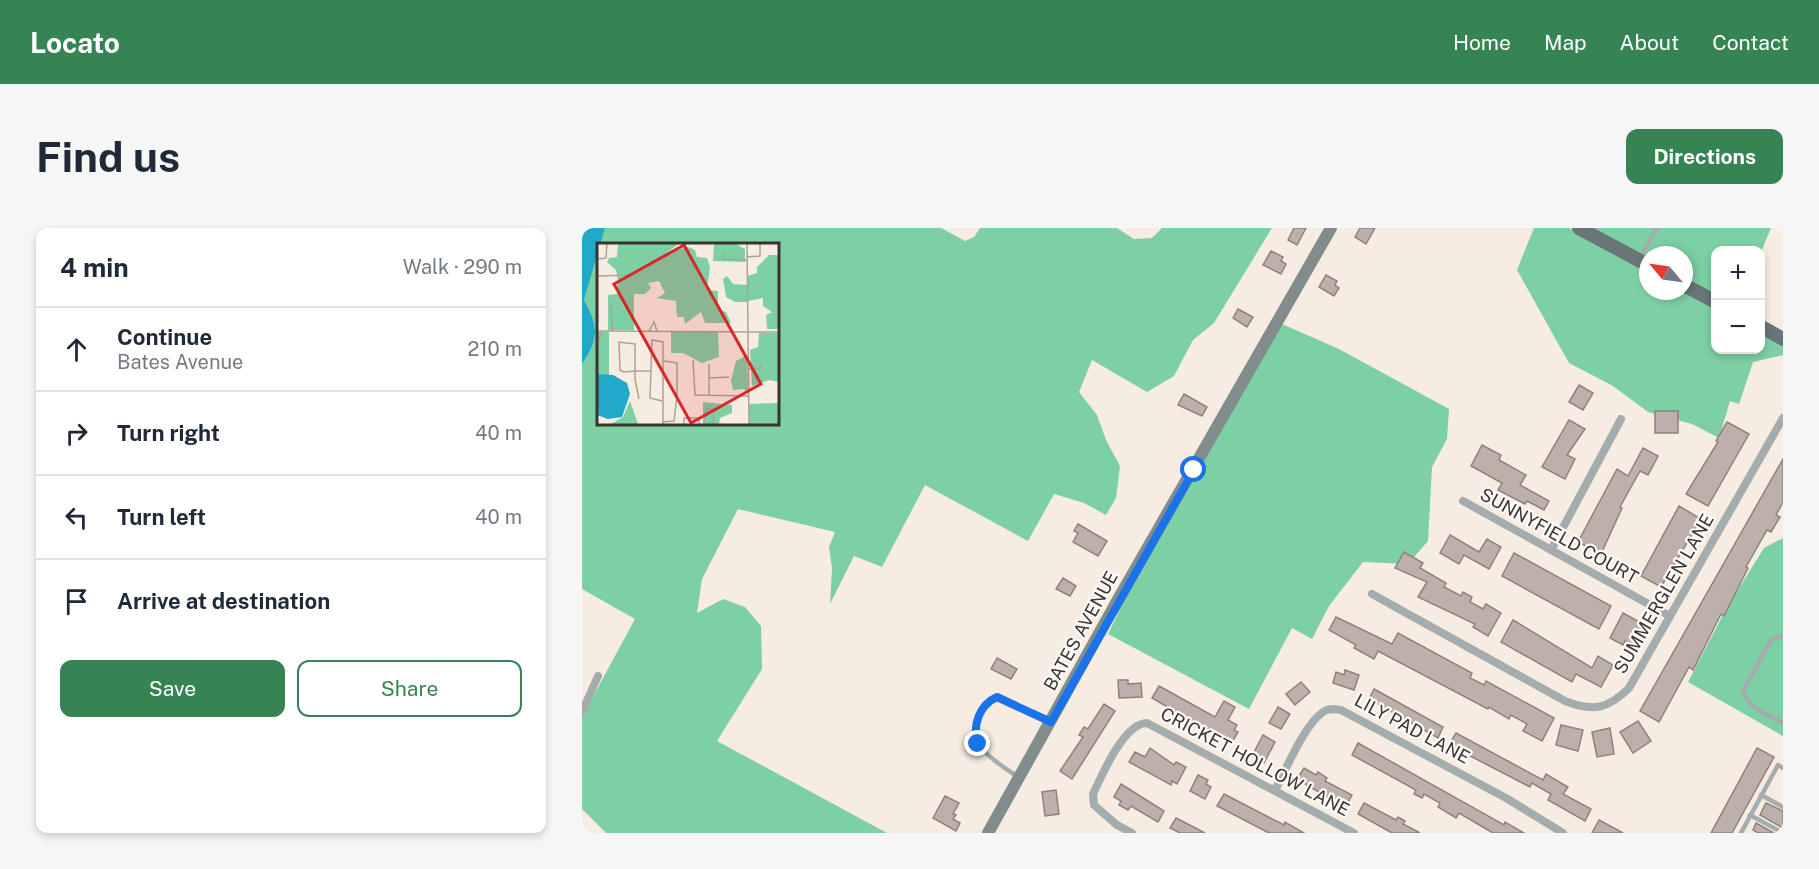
<!DOCTYPE html>
<html lang="en">
<head>
<meta charset="utf-8">
<style>
	body { margin:0; font-family:"Public Sans",sans-serif; background:#f6f6f7; color:#1f2937 }
	.controls { position:absolute; right:18px; top:18px; display:grid; overflow:hidden; border-radius:12px; box-shadow:0 3px 9px #0003 }
	.controls button { width:54px; height:54px; display:grid; place-items:center; padding:0; border:0; border-bottom:2px solid #e0e1e3; background:#fff; color:#1f2937; font:30px sans-serif }
	.compass { position:absolute; left:1057px; top:18px; width:54px; height:54px; border-radius:50%; background:#fff; box-shadow:0 3px 9px #0003; rotate:299deg }
	.stop { position:absolute; width:18px; height:18px; margin:-14px; border:4px solid #1a73e8; border-radius:50%; background:#fff }
	.stop.end { background:#1a73e8; border-color:#fff; box-shadow:0 2px 6px #0008 }
	.list { margin:0; padding:0; list-style:none }
	h2 { display:flex; justify-content:space-between; align-items:center; height:78px; margin:0; padding:0 24px; font-size:26px }
	h2 small { font-size:20px; font-weight:400; color:#747a83 }
	.list li { display:grid; grid-template-columns:39px 1fr auto; gap:18px; align-items:center; box-sizing:border-box; height:84px; padding:0 24px; border-top:2px solid #e0e1e3 }
	.list b { display:block; font-size:22px; white-space:nowrap }
	.list p { margin:0; font-size:20px; white-space:nowrap; color:#747a83 }
	.list em { font-size:20px; font-style:normal; color:#747a83 }
	.actions { display:flex; gap:12px; padding:18px 24px }
	.actions a { flex:1; padding:14px 0; border:2px solid #368454; border-radius:12px; text-align:center; font-size:21px; color:#368454 }
	.actions .main { background:#368454; color:#fff }
	.icon { flex:none; width:33px; height:33px; fill:none; stroke:currentColor; stroke-width:2; stroke-linecap:round; stroke-linejoin:round }
	.map { position:relative; flex:none; width:1201px; height:605px; overflow:hidden; border-radius:12px }
	header { display:flex; align-items:center; gap:36px; box-sizing:border-box; height:84px; padding:0 30px; background:#368454; color:#fff }
	header strong { font-size:28px }
	nav { display:flex; gap:33px; margin-inline-start:auto; font-size:21px }
	.intro { display:flex; align-items:center; justify-content:space-between; box-sizing:border-box; height:144px; padding:0 36px }
	h1 { margin:0; font-size:42px }
	.button { padding:15px 27px; border-radius:12px; background:#368454; color:#fff; font-size:21px; font-weight:700 }
	main { display:flex; gap:36px; padding:0 36px }
	aside { flex:1; background:#fff; border-radius:12px; box-shadow:0 3px 9px #0003 }
	.map>svg:first-child { display:block }
	.green { fill:#7dd0a4 }
	.water { fill:#21a9c9 }
	.building { fill:#bdafaa; stroke:#8f827d; stroke-width:1.5 }
	.lines { fill:none; stroke-linecap:round; stroke-linejoin:round }
	.lane { stroke:#a5acad; stroke-width:4.5 }
	.street { stroke:#a5acad; stroke-width:8 }
	.secondary { stroke:#828c8d; stroke-width:12 }
	.primary { stroke:#697576; stroke-width:14 }
	.route { stroke:#1a73e8; stroke-width:8 }
	.labels { text-anchor:middle; stroke-width:4.5; stroke-linejoin:round; paint-order:stroke }
	.street-label { font-size:18px; fill:#383430; stroke:#fffaf7 }
	.inset-road { fill:none; stroke:#aba29b; stroke-width:1.5 }
	.view { fill:#d62828; fill-opacity:0.15; stroke:#d62828; stroke-width:3 }
	.inset-edge { fill:none; stroke:#383430; stroke-width:3 }
</style>
</head>
<body>
<header>
<strong>Locato</strong>
<nav><a>Home</a><a>Map</a><a>About</a><a>Contact</a></nav>
</header>
<div class="intro"><h1>Find us</h1><a class="button">Directions</a></div>
<main>
<aside>
<h2>4 min<small>Walk · 290 m</small></h2>
<ul class="list">
<li><svg class="icon" aria-label="ahead" viewBox="0 0 24 24"><path d="M12 20V5M6 11l6-6 6 6"/></svg><div><b>Continue</b><p>Bates Avenue</p></div><em>210 m</em></li>
<li><svg class="icon" aria-label="right" viewBox="0 0 24 24"><path d="M7 20v-9h11M14 6l5 5-5 5"/></svg><div><b>Turn right</b></div><em>40 m</em></li>
<li><svg class="icon" aria-label="left" viewBox="0 0 24 24"><path d="M17 20v-9H6M10 6l-5 5 5 5"/></svg><div><b>Turn left</b></div><em>40 m</em></li>
<li><svg class="icon" aria-label="arrive" viewBox="0 0 24 24"><path d="M6 21V4h12l-3 4 3 4H6"/></svg><div><b>Arrive at destination</b></div></li>
</ul>
<div class="actions"><a class="main">Save</a><a>Share</a></div>
</aside>
<div class="map">
<svg width="1201" height="605" viewBox="0 0 1201 605">
	<rect width="100%" height="100%" fill="#f7ece2"/>
	<!-- green -->
	<g class="green">
		<path d="M 23,0 L 359,0 L 383,13 L 392,9 L 398,0 L 535,0 L 552,11 L 570,10 L 580,0 L 690,0 L 632,95 L 611,112 L 592,148 L 565,164 L 510,132 L 497,164 L 515,187 L 524,212 L 538,238 L 534,270 L 524,287 L 502,275 L 472,266 L 446,313 L 343,257 L 300,339 L 272,328 L 248,376 L 250,340 L 247,319 L 253,304 L 156,281 L 120,351 L 115,385 L 141,371 L 163,379 L 179,398 L 180,441 L 135,513 L 305,605 L 24,605 L 0,581 L 0,472 L 7,476 L 53,391 L 0,361 L 0,136 C 17,111 17,98 2,72 L 16,18 L 16,195 L 195,195 L 195,16 L 17,16 Z"/>
		<polygon points="952,0 987,0 1066,43 1066,63 1102,63 1133,79 1134,122 1178,122 1179,105 1201,118 1201,127 1171,134 1157,176 1148,173 1137,210 1110,196 1066,184 1031,158 987,135 935,42"/>
		<polygon points="1007,0 1189,0 1179,24 1134,22 1133,69 1102,52 1102,27 1066,27 1066,32"/>
		<polygon points="700,96 757,121 867,181 865,211 850,239 846,313 826,336 781,334 747,378 730,411 710,400 667,481 526,406 543,371"/>
		<polygon points="1201,310 1201,508 1106,454 1144,381 1182,320"/>
	</g>
	<!-- water -->
	<path class="water" d="M 0,0 L 23,0 L 2,72 C 17,98 17,111 0,136 Z"/>
	<!-- building -->
	<g class="building">
		<polygon points="712,0 724,0 715,17 706,12"/>
		<polygon points="778,0 793,0 784,16 773,9"/>
		<polygon points="689,23 701,29 699,33 704,36 699,46 681,37"/>
		<polygon points="744,47 755,53 753,57 757,60 752,68 737,59"/>
		<polygon points="656,81 671,89 665,99 651,90"/>
		<polygon points="997,157 1011,165 1001,182 987,174"/>
		<polygon points="602,166 625,179 620,188 596,177"/>
		<rect x="1073" y="183" width="23" height="22"/>
		<polygon points="987,192 1003,201 985,227 993,231 983,251 960,239"/>
		<polygon points="1145,194 1167,206 1126,278 1104,266 1136,214 1134,213"/>
		<polygon points="900,217 919,227 917,232 944,247 938,257 967,273 962,282 945,273 943,276 916,262 920,255 889,238"/>
		<polygon points="1061,220 1076,228 1066,247 1058,243 1038,279 1040,280 1019,326 996,314 1035,241 1046,248"/>
		<polygon points="1201,231 1201,274 1194,287 1198,289 1189,304 1185,302 1164,339 1166,340 1142,388 1139,386 1111,442 1107,439 1077,494 1058,483"/>
		<polygon points="1097,278 1119,291 1079,359 1059,348"/>
		<polygon points="496,296 525,313 516,328 491,314 496,305 492,303"/>
		<polygon points="868,307 897,324 905,311 919,319 907,341 882,327 877,336 858,325"/>
		<polygon points="822,324 841,335 838,340 864,355 862,359 879,368 881,364 890,369 888,374 901,381 904,376 919,385 906,408 891,399 893,396 836,369 845,354 813,340"/>
		<polygon points="932,325 1029,378 1017,401 920,348"/>
		<polygon points="481,350 494,358 488,368 474,361"/>
		<polygon points="1041,385 1061,396 1049,417 1043,413 1041,417 1028,410"/>
		<polygon points="754,389 810,416 816,405 890,445 888,450 902,457 904,453 972,490 960,513 941,503 945,496 929,487 927,491 907,479 906,481 796,423 792,431 772,420 774,417 747,402"/>
		<polygon points="931,392 1010,440 1016,428 1031,437 1019,459 994,446 990,454 919,414"/>
		<polygon points="415,430 435,441 429,451 409,441"/>
		<polygon points="763,442 777,447 772,462 751,455 754,444 762,447"/>
		<polygon points="536,452 546,452 546,456 559,455 560,469 537,470"/>
		<polygon points="719,454 728,464 713,477 704,466"/>
		<polygon points="577,458 633,489 642,473 653,479 646,492 655,497 652,502 656,504 649,516 570,470"/>
		<polygon points="792,461 861,499 856,510 787,471"/>
		<polygon points="522,476 533,483 490,551 478,543 501,509 497,507 502,499 506,501"/>
		<polygon points="696,479 708,486 699,501 687,495"/>
		<polygon points="1056,493 1069,513 1051,525 1038,504"/>
		<polygon points="979,497 1001,502 996,523 974,517"/>
		<polygon points="1028,500 1032,526 1015,529 1010,504"/>
		<polygon points="874,505 961,552 964,546 986,559 981,566 1009,581 1003,593 966,572 969,566 950,555 948,559 867,517"/>
		<polygon points="681,507 693,514 682,535 670,528"/>
		<polygon points="776,515 922,597 923,594 942,605 911,605 877,585 874,590 856,579 858,575 842,566 840,570 832,566 834,562 770,527"/>
		<polygon points="568,520 592,537 594,534 604,539 595,556 590,553 589,557 547,534 553,524 563,529"/>
		<polygon points="1175,520 1192,529 1150,605 1129,605"/>
		<polygon points="722,540 734,547 736,544 745,550 743,553 770,567 763,580 715,551"/>
		<polygon points="616,547 626,552 624,556 629,559 623,571 608,563"/>
		<polygon points="539,556 582,583 576,594 549,578 546,582 537,577 539,573 532,569"/>
		<polygon points="474,562 477,586 463,588 460,564"/>
		<polygon points="642,566 702,597 703,594 722,605 687,605 635,578"/>
		<polygon points="363,568 377,575 371,586 374,587 371,591 378,595 374,603 351,590"/>
		<polygon points="782,575 814,592 816,589 823,593 821,596 838,605 810,605 803,601 776,586"/>
		<polygon points="1184,575 1201,583 1201,600 1178,587"/>
		<polygon points="594,590 623,605 598,605 588,600"/>
		<polygon points="1017,592 1041,605 1010,605"/>
		<polygon points="1174,595 1192,605 1176,605 1171,602"/>
	</g>
	<g class="lines">
		<!-- lane -->
		<g class="lane">
			<polyline points="1057,32 1075,0"/>
			<path d="M 1201,410 L 1196,408 L 1189,412 L 1161,463 C 1165,480 1187,487 1201,495"/>
			<path d="M 436,549 C 416,535 383,518 396,489 C 400,481 406,472 415,469 L 466,493"/>
			<polyline points="1179,567 1201,579"/>
			<polyline points="1168,587 1201,605"/>
			<polyline points="1159,605 1196,537 1201,540"/>
		</g>
		<!-- street -->
		<g class="street">
			<polyline points="881,273 1088,388"/>
			<polyline points="969,322 1039,191"/>
			<path d="M 790,366 L 983,473 C 1011,484 1026,481 1047,460 L 1201,190"/>
			<polyline points="0,484 16,448"/>
			<path d="M 693,562 C 704,542 722,497 741,484 C 746,480 753,481 759,482 L 924,570 L 981,605"/>
			<path d="M 550,605 L 535,597 L 512,577 L 511,566 C 520,547 542,495 565,495 L 772,605"/>
		</g>
		<!-- secondary -->
		<polyline class="secondary" points="406,605 538,368 749,0"/>
		<!-- primary -->
		<g class="primary">
			<polyline points="997,0 1066,37"/>
			<polyline points="1102,57 1134,74"/>
			<polyline points="1178,98 1201,111"/>
		</g>
	</g>
	<g class="lines">
		<!-- route -->
		<path class="route" d="M 396,516 C 390,498 397,477 415,469 L 469,494 L 612,242"/>
	</g>
	<g class="labels">
		<!-- street labels -->
		<g class="street-label">
			<text transform="translate(977 308) rotate(29)" y="6">SUNNYFIELD COURT</text>
			<text transform="translate(1082 366) rotate(-60)" y="6">SUMMERGLEN LANE</text>
			<text transform="translate(499 403) rotate(-61)" y="6">BATES AVENUE</text>
			<text transform="translate(830 501) rotate(28)" y="6">LILY PAD LANE</text>
			<text transform="translate(673 534) rotate(28)" y="6">CRICKET HOLLOW LANE</text>
		</g>
	</g>
	<!-- overview -->
	<g transform="translate(15 15)">
		<rect width="182" height="182" fill="#f7ece2"/>
		<path d="M 83,0 L 69,10 L 91,4 L 98,7 L 100,14 L 110,15 L 113,24 L 110,47 L 121,48 L 121,66 L 129,69 L 134,80 L 108,80 L 104,69 L 88,81 L 87,74 L 80,74 L 79,58 L 60,55 L 68,50 L 62,38 L 51,40 L 54,45 L 48,51 L 37,51 L 37,87 L 11,87 L 11,52 L 20,51 L 21,38 L 19,27 L 10,19 L 12,15 L 20,14 L 21,1 ZM 137,0 L 148,6 L 148,19 L 116,18 L 117,1 ZM 172,12 L 181,12 L 181,86 L 170,86 L 169,72 L 175,69 L 166,63 L 166,55 L 151,58 L 151,33 L 160,30 L 160,24 ZM 130,33 L 136,41 L 150,42 L 150,59 L 138,59 L 129,54 L 126,36 ZM 0,89 L 12,89 L 12,161 L 0,161 ZM 74,89 L 121,89 L 122,114 L 105,120 L 86,110 L 74,110 ZM 162,90 L 181,90 L 181,139 L 172,137 L 155,143 L 153,107 L 161,104 ZM 150,112 L 151,150 L 147,146 L 136,147 L 134,137 L 139,118 ZM 33,158 L 41,181 L 14,181 L 26,174 ZM 106,159 L 135,162 L 135,170 L 123,175 L 122,181 L 106,181 ZM 181,160 L 181,181 L 152,181 L 152,161 Z" fill="#7dd0a4"/>
		<path d="M 0,131 L 16,132 L 30,140 L 33,151 L 25,174 L 11,176 L 0,172 Z" fill="#21a9c9"/>
		<path class="inset-road" d="M 150,0 L 152,181M 126,9 L 126,16 L 150,17M 150,14 L 163,13 L 163,0M 0,16 L 9,15 L 10,0M 0,33 L 36,32M 14,60 L 15,88M 0,88 L 182,89M 1,88 L 2,98 L 5,88M 52,88 L 57,79 L 60,88M 96,117 L 98,152 L 152,153M 112,121 L 112,153M 151,126 L 163,126 L 164,120M 112,135 L 132,134M 42,156 L 38,136 L 38,101 L 22,99 L 23,127 L 27,129 L 38,128 L 53,128M 65,158 L 53,155 L 55,97 L 66,99 L 66,181M 65,179 L 77,178 L 80,153 L 80,120 L 67,118M 87,181 L 87,175 L 102,175 L 102,181M 107,181 L 109,166 L 117,166 L 116,181"/>
		<path class="view" d="M 87,2 L 164,141 L 94,180 L 17,41 Z"/>
		<rect width="182" height="182" class="inset-edge"/>
	</g>
</svg>
<div class="controls">
<button>+</button>
<button>−</button>
</div>
<svg class="compass" viewBox="-18 -18 36 36"><path d="M0-13l5 13h-10z" fill="#e53935"/><path d="M0 13l5-13h-10z" fill="#747a83"/></svg>
<div class="stop" style="left:612px;top:242px"></div>
<div class="stop end" style="left:396px;top:516px"></div>
</div>
</main>
</body>
</html>
